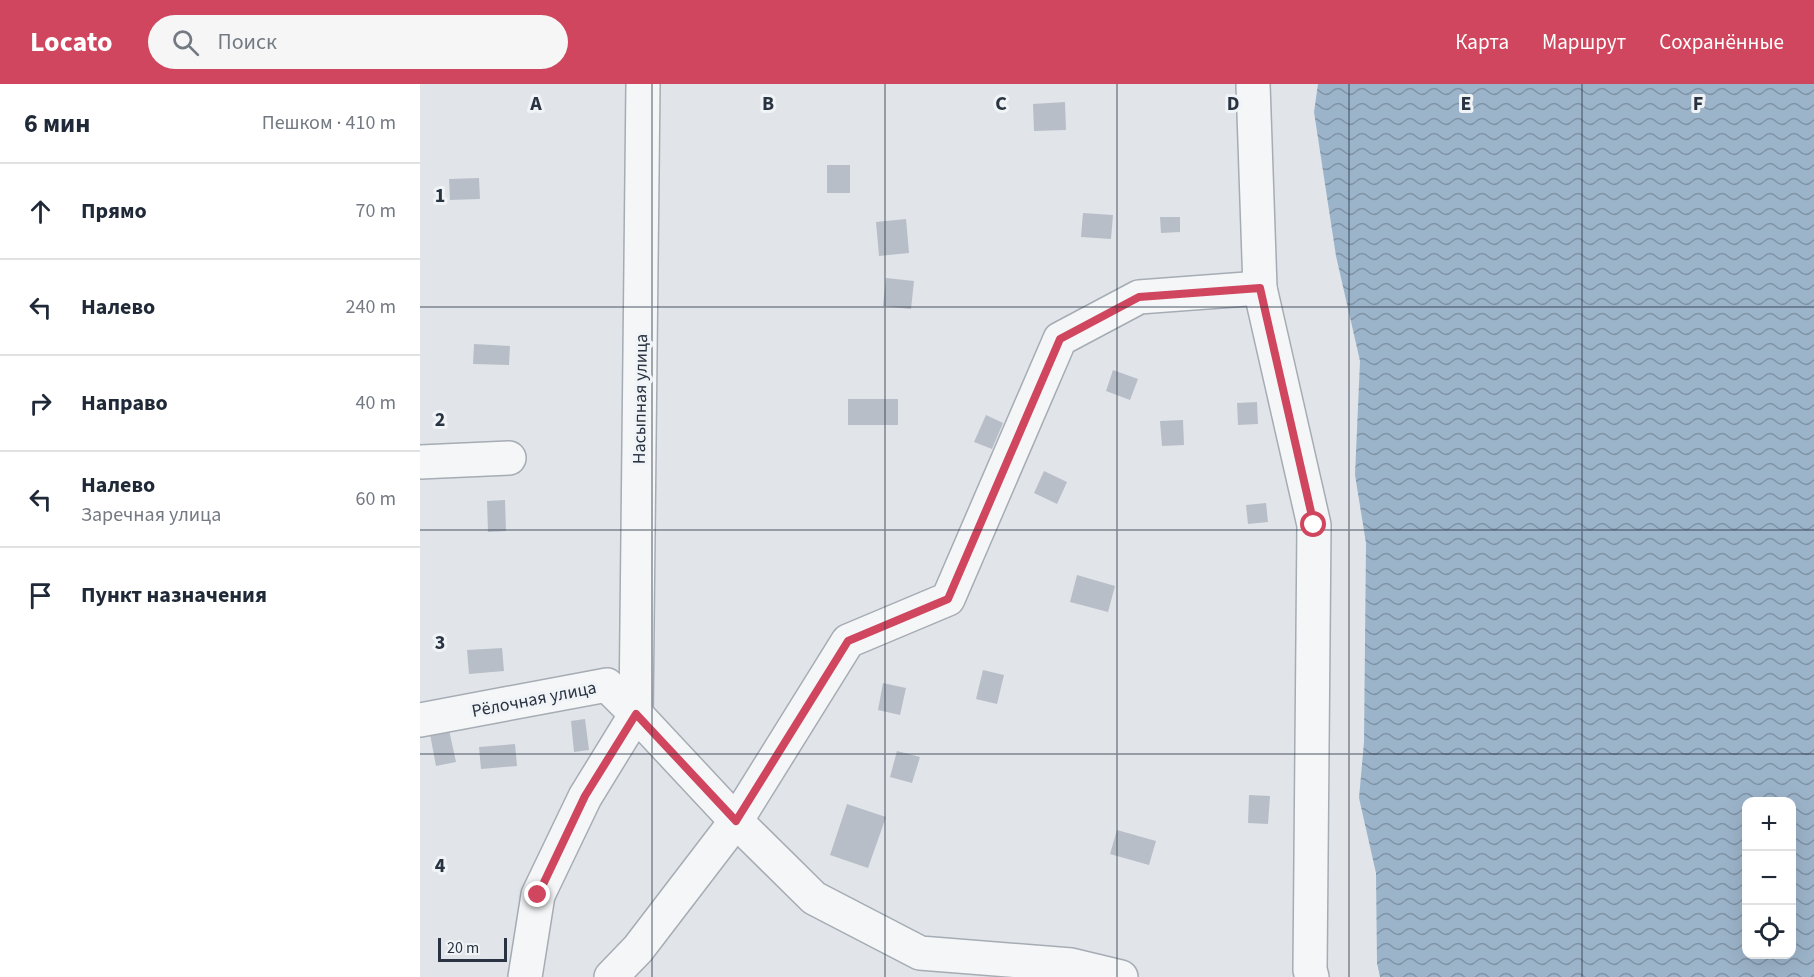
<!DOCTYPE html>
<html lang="ru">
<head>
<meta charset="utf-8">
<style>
	body { margin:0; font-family:"Source Sans 3",sans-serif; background:#f6f6f7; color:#1f2937 }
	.controls { position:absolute; right:18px; bottom:18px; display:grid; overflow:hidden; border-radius:12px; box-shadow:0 6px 24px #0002 }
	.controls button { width:54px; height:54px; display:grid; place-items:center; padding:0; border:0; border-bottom:2px solid #e0e1e3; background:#fff; color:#1f2937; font:30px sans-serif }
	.scale { position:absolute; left:18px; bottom:15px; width:69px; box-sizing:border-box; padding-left:6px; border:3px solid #293342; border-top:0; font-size:16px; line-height:21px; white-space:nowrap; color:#293342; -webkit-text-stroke:4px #f1f4f7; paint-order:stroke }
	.stop { position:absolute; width:18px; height:18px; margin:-14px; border:4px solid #d0465e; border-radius:50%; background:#fff }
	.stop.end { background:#d0465e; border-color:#fff; box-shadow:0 2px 6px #0008 }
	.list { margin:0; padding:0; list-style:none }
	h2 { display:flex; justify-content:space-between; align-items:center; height:78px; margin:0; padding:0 24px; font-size:26px }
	h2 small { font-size:20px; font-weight:400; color:#747a83 }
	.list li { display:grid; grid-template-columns:39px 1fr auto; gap:18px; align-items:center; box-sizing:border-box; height:96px; padding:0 24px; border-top:2px solid #e0e1e3 }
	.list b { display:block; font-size:22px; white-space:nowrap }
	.list p { margin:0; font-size:20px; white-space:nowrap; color:#747a83 }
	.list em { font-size:20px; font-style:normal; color:#747a83 }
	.icon { flex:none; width:33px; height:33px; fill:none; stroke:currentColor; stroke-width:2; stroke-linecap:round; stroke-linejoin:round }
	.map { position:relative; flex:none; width:1394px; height:893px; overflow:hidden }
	header { display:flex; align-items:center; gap:36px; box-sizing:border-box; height:84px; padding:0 30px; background:#d0465e; color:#fff }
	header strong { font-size:28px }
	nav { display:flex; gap:33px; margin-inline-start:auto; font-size:21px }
	.search { width:420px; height:54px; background:#f6f6f7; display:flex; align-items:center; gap:15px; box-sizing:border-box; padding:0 21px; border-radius:33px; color:#747a83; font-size:22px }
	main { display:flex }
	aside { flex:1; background:#fff }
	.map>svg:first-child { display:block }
	.water { fill:url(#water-waves); fill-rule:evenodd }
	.building { fill:#b8bec7 }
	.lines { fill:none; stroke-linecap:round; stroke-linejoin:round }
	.minor-casing { stroke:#a6acb4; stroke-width:36 }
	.minor { stroke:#f4f6f8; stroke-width:33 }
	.route { stroke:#d0465e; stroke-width:8 }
	.grid { fill:none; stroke:#293342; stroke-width:1.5; stroke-opacity:0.55 }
	.labels { text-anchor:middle; stroke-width:6; stroke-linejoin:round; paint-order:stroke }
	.street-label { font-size:18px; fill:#293342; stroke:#f1f4f7 }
	.grid-label { font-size:20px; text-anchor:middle; font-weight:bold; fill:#293342; stroke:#f1f4f7; stroke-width:6; stroke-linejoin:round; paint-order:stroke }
</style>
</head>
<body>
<header>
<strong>Locato</strong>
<div class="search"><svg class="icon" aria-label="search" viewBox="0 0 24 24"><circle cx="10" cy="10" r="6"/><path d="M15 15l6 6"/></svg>Поиск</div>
<nav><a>Карта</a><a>Маршрут</a><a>Сохранённые</a></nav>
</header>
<main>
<aside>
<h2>6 мин<small>Пешком · 410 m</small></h2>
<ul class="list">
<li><svg class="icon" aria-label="ahead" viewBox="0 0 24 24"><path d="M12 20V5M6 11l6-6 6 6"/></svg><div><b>Прямо</b></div><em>70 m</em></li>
<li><svg class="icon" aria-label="left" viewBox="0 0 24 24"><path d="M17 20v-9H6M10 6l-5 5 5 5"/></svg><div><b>Налево</b></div><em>240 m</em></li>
<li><svg class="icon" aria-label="right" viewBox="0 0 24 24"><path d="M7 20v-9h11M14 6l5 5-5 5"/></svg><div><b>Направо</b></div><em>40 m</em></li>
<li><svg class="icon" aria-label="left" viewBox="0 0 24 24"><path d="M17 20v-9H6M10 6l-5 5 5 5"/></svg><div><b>Налево</b><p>Заречная улица</p></div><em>60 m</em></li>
<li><svg class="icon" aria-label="arrive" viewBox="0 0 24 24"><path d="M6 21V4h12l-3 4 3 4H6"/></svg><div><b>Пункт назначения</b></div></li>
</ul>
</aside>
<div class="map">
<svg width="1394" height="893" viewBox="0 0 1394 893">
	<defs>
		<pattern id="water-waves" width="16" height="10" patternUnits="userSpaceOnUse" patternTransform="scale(1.5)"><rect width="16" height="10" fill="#9cb4ca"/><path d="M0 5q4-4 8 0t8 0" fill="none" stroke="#7f93a6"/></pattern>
	</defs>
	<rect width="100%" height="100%" fill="#e1e5ea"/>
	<!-- water -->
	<path class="water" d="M 898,0 L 1394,0 L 1394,893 L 960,893 L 957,879 L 956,789 L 939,714 L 944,658 L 946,459 L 935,391 L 940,277 L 916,172 L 894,28 ZM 1326,718 L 1372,718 L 1372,870 L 1326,870 Z"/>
	<!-- building -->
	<g class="building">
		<polygon points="645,18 646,46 614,47 613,20"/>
		<rect x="407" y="81" width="23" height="28"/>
		<polygon points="59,94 60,115 30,116 29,95"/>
		<polygon points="663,129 693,131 691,155 661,153"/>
		<polygon points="740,133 760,133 760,148 741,149"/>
		<polygon points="486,135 489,169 459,172 456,138"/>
		<polygon points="466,194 494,197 491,225 463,222"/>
		<polygon points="54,260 90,262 89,281 53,280"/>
		<polygon points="693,286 718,295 710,316 686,307"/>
		<rect x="428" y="315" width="50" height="26"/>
		<polygon points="837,318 838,340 818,341 817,319"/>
		<polygon points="566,331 583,339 572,365 554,358"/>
		<polygon points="763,336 764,361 742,362 740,337"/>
		<polygon points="624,387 647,398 637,420 614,409"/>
		<polygon points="85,416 86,447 68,448 67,417"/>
		<polygon points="846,419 848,438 828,440 826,421"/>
		<polygon points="657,491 695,502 688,528 650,518"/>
		<polygon points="82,564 84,587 49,590 47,566"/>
		<polygon points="563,586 584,591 577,620 556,615"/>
		<polygon points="463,599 486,604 480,631 458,626"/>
		<polygon points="165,635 169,666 154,668 151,637"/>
		<polygon points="29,646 36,678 16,682 10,650"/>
		<polygon points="95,660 97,682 61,685 59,663"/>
		<polygon points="477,667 500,673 492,699 470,693"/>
		<polygon points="829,711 850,712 848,740 828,739"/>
		<polygon points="427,720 466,733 448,784 410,771"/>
		<polygon points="697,746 736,757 729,781 690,770"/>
	</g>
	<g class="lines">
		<!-- minor casing -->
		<g class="minor-casing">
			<g id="minor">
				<polyline points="833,0 840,204 894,441 890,886 892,893"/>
				<polyline points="0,378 89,374"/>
				<polyline points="216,630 223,0"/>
				<polyline points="0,636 187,601 216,630 316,737 394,814 500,869 651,881 701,893"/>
				<polyline points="105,893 118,811 165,713 216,630"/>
				<polyline points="191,893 218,865 316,737 428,557 528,515 640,255 719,213 840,204"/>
			</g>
		</g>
		<!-- minor -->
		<use href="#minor" class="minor"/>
	</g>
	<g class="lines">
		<!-- route -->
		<polyline class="route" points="118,811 165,712 216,630 316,737 428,557 528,515 640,255 719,213 840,204 894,441"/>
	</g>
	<!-- grid -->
	<path class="grid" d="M 232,0 L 232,893M 465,0 L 465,893M 697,0 L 697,893M 929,0 L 929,893M 1162,0 L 1162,893M 0,223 L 1394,223M 0,446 L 1394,446M 0,670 L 1394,670"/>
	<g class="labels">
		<!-- street labels -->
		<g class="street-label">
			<text transform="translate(220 315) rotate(-89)" y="6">Насыпная улица</text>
			<text transform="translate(114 615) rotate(-11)" y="6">Рёлочная улица</text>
		</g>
	</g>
	<g class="grid-label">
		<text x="116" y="26">A</text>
		<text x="348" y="26">B</text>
		<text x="581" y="26">C</text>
		<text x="813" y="26">D</text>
		<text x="1046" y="26">E</text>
		<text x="1278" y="26">F</text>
		<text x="20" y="118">1</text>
		<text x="20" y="342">2</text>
		<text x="20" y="565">3</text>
		<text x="20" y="788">4</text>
	</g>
</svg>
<div class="controls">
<button>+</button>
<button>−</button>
<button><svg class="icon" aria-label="locate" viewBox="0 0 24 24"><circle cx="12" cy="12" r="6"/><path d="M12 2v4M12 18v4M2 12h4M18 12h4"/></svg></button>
</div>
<div class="scale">20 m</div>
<div class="stop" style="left:894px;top:441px"></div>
<div class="stop end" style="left:118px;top:811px"></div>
</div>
</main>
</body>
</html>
